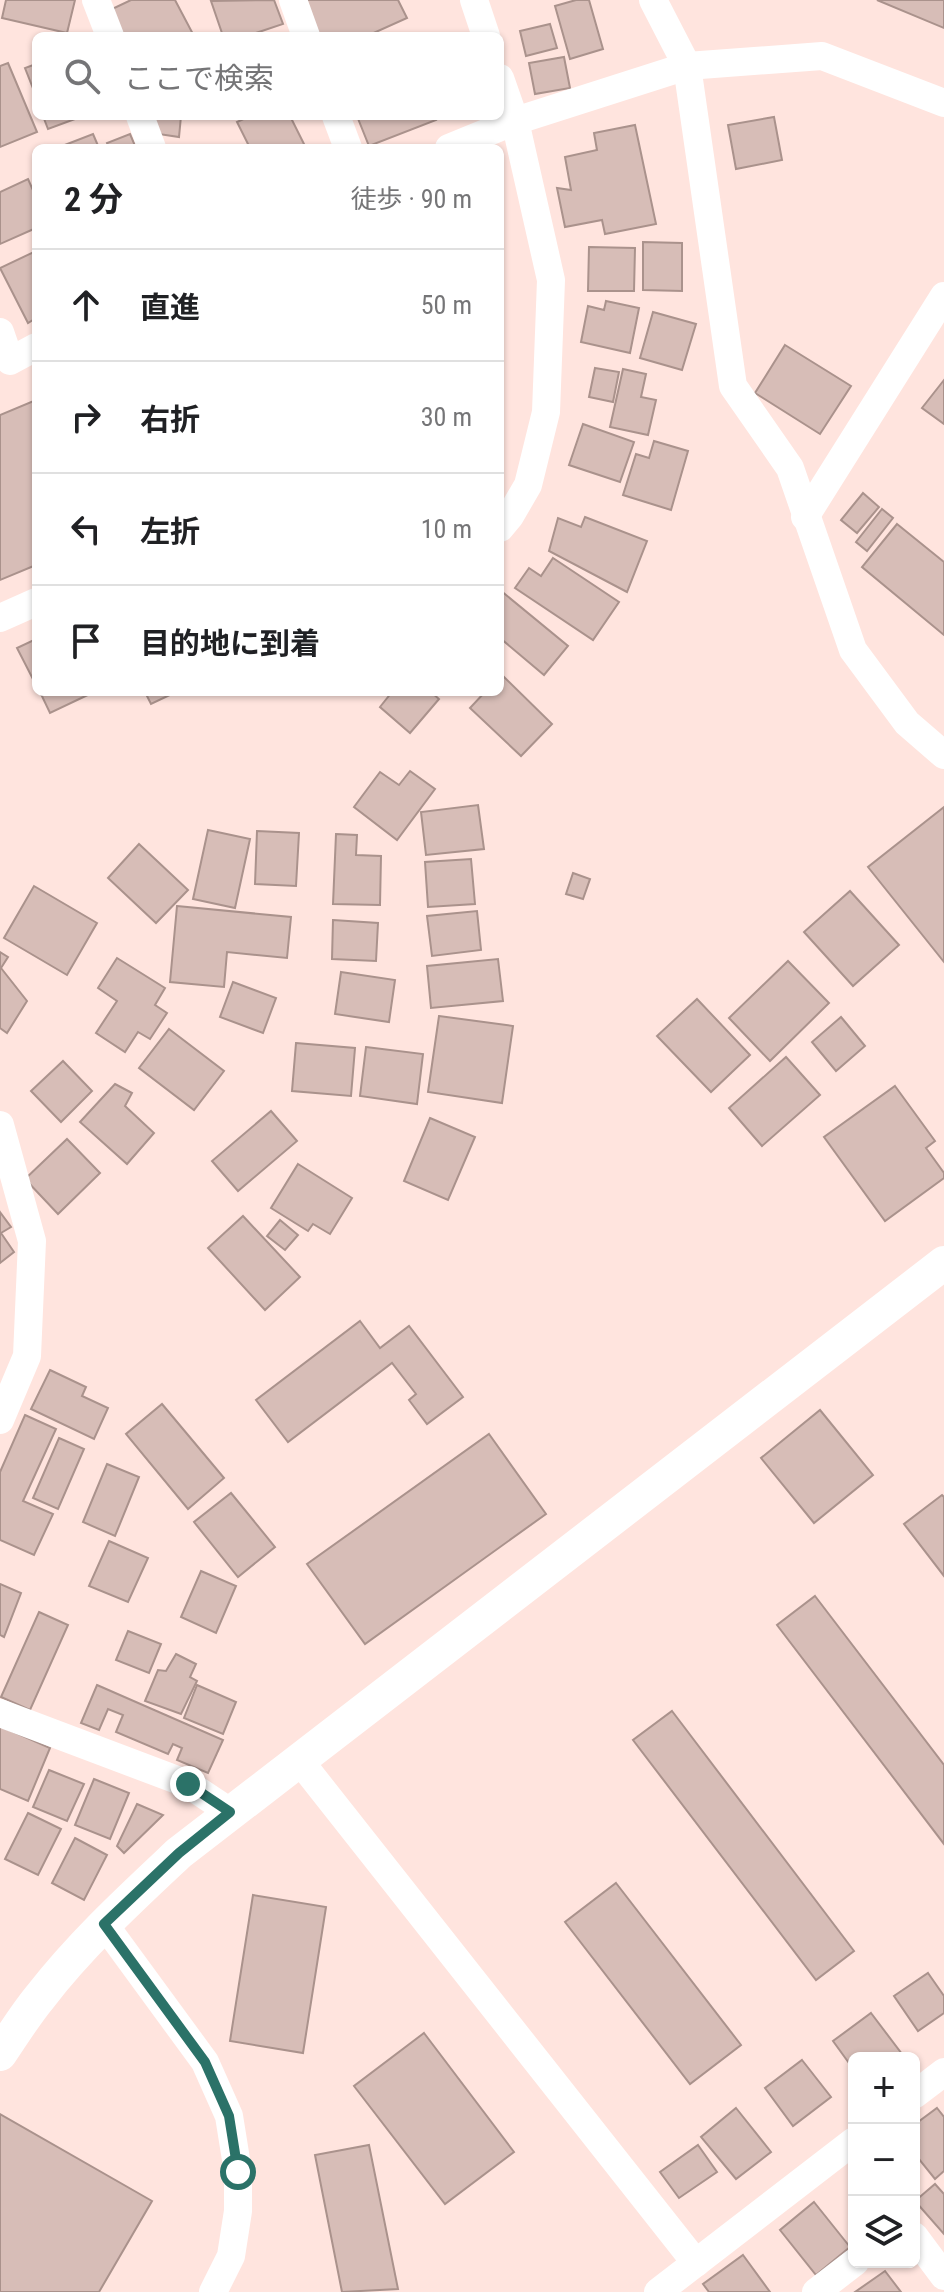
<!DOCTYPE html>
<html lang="ja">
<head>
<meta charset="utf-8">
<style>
	body { margin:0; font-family:"Roboto Condensed","Noto Sans JP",sans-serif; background:#f6f6f6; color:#202124 }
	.controls { position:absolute; right:24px; bottom:24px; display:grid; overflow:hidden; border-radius:12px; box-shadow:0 2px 6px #0004 }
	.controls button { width:72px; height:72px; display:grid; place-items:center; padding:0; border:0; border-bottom:2px solid #e0e0e0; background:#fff; color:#202124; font:40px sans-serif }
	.stop { position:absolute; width:24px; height:24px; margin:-18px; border:6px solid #2b7268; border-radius:50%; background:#fff }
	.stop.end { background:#2b7268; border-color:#fff; box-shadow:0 2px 8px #0008 }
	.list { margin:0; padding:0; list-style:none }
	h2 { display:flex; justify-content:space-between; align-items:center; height:104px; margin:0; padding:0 32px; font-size:34px }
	h2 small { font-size:26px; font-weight:400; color:#757577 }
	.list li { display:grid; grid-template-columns:52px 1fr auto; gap:24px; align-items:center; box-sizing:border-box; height:112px; padding:0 32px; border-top:2px solid #e0e0e0 }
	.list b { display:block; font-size:30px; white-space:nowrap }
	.list em { font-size:26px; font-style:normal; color:#757577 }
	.icon { flex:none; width:44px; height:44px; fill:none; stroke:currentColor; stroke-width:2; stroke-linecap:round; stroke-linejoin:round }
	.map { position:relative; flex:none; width:944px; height:2292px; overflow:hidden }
	.search { position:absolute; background:#fff; box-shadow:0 2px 6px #0004; left:32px; top:32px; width:472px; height:88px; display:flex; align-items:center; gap:20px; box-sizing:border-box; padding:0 28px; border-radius:12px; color:#757577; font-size:30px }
	.panel { position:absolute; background:#fff; box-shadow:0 2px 6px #0004; left:32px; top:144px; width:472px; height:552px; border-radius:12px }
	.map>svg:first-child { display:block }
	.building { fill:#d7bdb7; stroke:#aa928c; stroke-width:2 }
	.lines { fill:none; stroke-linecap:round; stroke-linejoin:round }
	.minor { stroke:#fff; stroke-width:28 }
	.tertiary { stroke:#fff; stroke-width:34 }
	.route { stroke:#2b7268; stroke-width:10 }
</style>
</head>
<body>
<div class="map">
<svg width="944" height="2292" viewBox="0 0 944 2292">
	<rect width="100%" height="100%" fill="#ffe4de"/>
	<!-- building -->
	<g class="building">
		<polygon points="6,0 75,0 67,33 2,18"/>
		<polygon points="131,0 175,0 194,36 123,36 110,10"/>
		<polygon points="274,0 283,24 247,36 223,36 211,1"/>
		<polygon points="298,0 398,0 407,18 367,36 314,36"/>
		<polygon points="576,0 589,0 603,49 570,59 555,6"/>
		<polygon points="877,0 944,0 944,28"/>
		<polygon points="550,24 557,48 526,56 520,31"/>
		<polygon points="564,57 570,88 535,94 529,63"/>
		<polygon points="8,63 37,132 0,147 0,66"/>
		<polygon points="36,64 36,96 25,68"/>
		<polygon points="43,116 83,116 48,129"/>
		<polygon points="154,116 181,116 179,137 152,133"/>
		<polygon points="250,116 290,116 306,148 250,148 237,122"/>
		<polygon points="357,116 434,116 436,120 369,146"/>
		<polygon points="774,117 782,160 736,169 728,125"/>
		<polygon points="635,125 656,224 605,234 602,220 565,227 557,188 571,190 565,157 597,150 594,133"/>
		<polygon points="93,134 99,148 57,148"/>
		<polygon points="130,134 136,148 109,148 107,143"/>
		<polygon points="28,179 36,197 36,228 0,244 0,192"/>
		<polygon points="643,242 682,243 682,291 643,290"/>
		<polygon points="589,247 635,248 634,291 588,291"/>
		<polygon points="36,251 36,318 28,323 0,268"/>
		<polygon points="606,301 639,308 630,353 581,342 588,306 604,310"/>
		<polygon points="653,312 696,324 682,370 640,358"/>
		<polygon points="785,345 851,386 820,434 755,393"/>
		<polygon points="595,368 619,372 613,402 589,397"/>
		<polygon points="623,369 646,374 641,397 656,400 648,435 610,427"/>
		<polygon points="944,380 944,424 922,408"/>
		<polygon points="36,400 36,565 0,580 0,415"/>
		<polygon points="583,424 634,442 620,482 569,465"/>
		<polygon points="654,441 688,451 671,510 623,495 636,454 649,458"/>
		<polygon points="863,493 879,507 857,533 841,520"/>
		<polygon points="882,509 893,518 867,551 856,542"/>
		<polygon points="585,517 647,541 627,592 549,551 558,518 581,527"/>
		<polygon points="897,524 944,562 944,635 862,567"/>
		<polygon points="553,558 619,602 593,640 515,588 529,568 541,576"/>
		<polygon points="500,590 568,646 544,675 500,638"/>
		<polygon points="36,639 36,685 17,648"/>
		<polygon points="502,675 552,724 521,756 470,708 485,692 500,692"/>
		<polygon points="40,692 94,692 50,713"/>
		<polygon points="145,692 176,692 151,704"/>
		<polygon points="392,692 431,692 439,699 410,733 380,707"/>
		<polygon points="410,771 435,789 397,840 354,807 380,772 399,785"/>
		<polygon points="478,805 484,849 426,855 421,812"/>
		<polygon points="944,807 944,962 868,867"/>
		<polygon points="208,830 250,839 235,908 193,899"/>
		<polygon points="257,831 299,833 296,886 255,884"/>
		<polygon points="336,834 357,835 356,855 381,856 380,905 333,904"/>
		<polygon points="139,844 188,890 156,923 108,878"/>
		<polygon points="471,859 475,904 428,907 425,862"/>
		<polygon points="573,873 590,879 583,899 566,894"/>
		<polygon points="34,886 97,923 67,975 4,938"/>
		<polygon points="850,891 899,945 853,986 804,932"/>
		<polygon points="177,906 291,917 287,958 227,952 224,987 170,982"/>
		<polygon points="477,911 481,950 432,956 427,916"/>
		<polygon points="333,920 378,923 376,961 332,959"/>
		<polygon points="0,952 8,957 1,968 27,1001 7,1033 0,1028"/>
		<polygon points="117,958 165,988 155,1005 167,1013 150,1039 138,1032 125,1052 96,1033 117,1001 98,988"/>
		<polygon points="498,959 503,1001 431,1008 427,966"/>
		<polygon points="788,961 829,1003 770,1061 729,1018"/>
		<polygon points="341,972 395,980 389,1022 335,1014"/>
		<polygon points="233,982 276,998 263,1033 220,1017"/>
		<polygon points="697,999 750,1055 711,1092 657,1036"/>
		<polygon points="439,1016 513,1026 502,1103 428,1092"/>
		<polygon points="841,1017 865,1046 836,1071 812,1042"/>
		<polygon points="169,1029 224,1071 194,1110 139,1068"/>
		<polygon points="296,1043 355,1048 351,1096 292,1091"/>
		<polygon points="366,1047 423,1054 417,1104 360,1096"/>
		<polygon points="786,1057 820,1095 762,1146 729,1108"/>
		<polygon points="63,1061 92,1091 61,1122 31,1091"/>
		<polygon points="115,1084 132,1093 125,1106 154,1133 127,1164 80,1122"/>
		<polygon points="895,1086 935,1141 926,1148 944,1173 944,1178 885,1221 824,1137"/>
		<polygon points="271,1111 297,1141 238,1191 212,1161"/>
		<polygon points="430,1118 475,1137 448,1200 404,1181"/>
		<polygon points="67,1139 100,1173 58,1214 25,1179"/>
		<polygon points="298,1164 352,1198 330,1234 313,1224 308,1231 271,1208"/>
		<polygon points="0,1212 11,1227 1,1233 14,1252 0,1263"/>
		<polygon points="243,1216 300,1277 265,1310 208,1248"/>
		<polygon points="280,1220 298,1235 285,1250 267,1236"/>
		<polygon points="360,1321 380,1348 409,1326 463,1397 427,1424 409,1400 416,1394 392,1363 288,1442 256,1400"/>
		<polygon points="50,1370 86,1387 82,1396 108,1408 94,1439 31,1409"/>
		<polygon points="162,1404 224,1478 188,1509 126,1434"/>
		<polygon points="820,1410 873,1475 814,1523 761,1458"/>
		<polygon points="25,1415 56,1429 23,1501 53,1514 34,1555 0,1540 0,1472"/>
		<polygon points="489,1434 546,1514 365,1644 307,1564"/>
		<polygon points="59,1438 84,1449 58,1509 33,1498"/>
		<polygon points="107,1464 139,1477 115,1536 83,1522"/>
		<polygon points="231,1493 275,1547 238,1577 194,1522"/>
		<polygon points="942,1495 944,1497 944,1576 904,1524"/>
		<polygon points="109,1541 148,1558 128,1602 89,1586"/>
		<polygon points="201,1571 236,1586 216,1633 181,1617"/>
		<polygon points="0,1584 21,1593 4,1637 0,1635"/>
		<polygon points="815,1596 944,1765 944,1844 777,1625"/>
		<polygon points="39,1612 68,1625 30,1710 1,1697"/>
		<polygon points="128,1631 161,1644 149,1673 116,1660"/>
		<polygon points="176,1654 196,1664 190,1677 197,1681 181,1714 145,1701 158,1670 166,1671"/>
		<polygon points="97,1685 223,1740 208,1773 177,1760 182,1748 173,1744 168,1754 116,1732 123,1715 108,1709 99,1730 81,1723"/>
		<polygon points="197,1685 236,1702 223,1734 184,1718"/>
		<polygon points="672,1711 854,1951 816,1980 633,1740"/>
		<polygon points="0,1726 50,1748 28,1801 0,1789"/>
		<polygon points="49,1770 84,1784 67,1821 33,1807"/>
		<polygon points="94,1779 129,1793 110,1839 75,1825"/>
		<polygon points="137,1804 163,1815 124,1853 117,1846"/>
		<polygon points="28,1813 61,1829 38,1875 5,1859"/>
		<polygon points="75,1838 107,1855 84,1900 52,1883"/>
		<polygon points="616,1883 741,2045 690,2084 565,1922"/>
		<polygon points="253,1895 326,1907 303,2053 230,2041"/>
		<polygon points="928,1973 944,1996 944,2013 918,2031 894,1996"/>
		<polygon points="871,2013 905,2058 854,2058 854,2070 833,2041"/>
		<polygon points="424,2033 514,2152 445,2204 354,2086"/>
		<polygon points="802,2060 831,2097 793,2126 765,2088"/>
		<polygon points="736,2108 771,2152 736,2179 701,2137"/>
		<polygon points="937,2108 944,2117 944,2171 935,2179 914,2153 914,2125"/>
		<polygon points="0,2114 152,2201 99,2292 0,2292"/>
		<polygon points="369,2145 398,2289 342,2292 315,2155"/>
		<polygon points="698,2145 717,2172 679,2198 660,2172"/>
		<polygon points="935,2184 944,2194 944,2234 915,2201"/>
		<polygon points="814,2202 850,2247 816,2275 780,2230"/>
		<polygon points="743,2255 770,2292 709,2292 703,2284"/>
		<polygon points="885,2271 901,2292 855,2292"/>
	</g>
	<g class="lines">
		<!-- minor -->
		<g class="minor">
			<polyline points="96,0 110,36"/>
			<polyline points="293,0 306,36"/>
			<polyline points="474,0 486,36"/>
			<polyline points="653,0 687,66 733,386 790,468 853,650 907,723 944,755"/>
			<polyline points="500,78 515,121 551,280 546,412 528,485 510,516 500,528"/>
			<polyline points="140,116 152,148"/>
			<polyline points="336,116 348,148"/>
			<polyline points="449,148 515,121 687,66 822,56 944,103"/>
			<polyline points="0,332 10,361 36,347"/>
			<polyline points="805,517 944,296"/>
			<polyline points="0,618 36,602"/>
			<polyline points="0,1125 32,1241 27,1356 0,1420"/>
			<polyline points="0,1713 188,1784 230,1812"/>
			<polyline points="299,1760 696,2263"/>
			<polyline points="104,1924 205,2062 229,2116 238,2172 238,2211 231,2256 213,2292"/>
			<polyline points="914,2095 944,2072"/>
			<polyline points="914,2236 944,2276"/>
			<polyline points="658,2292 854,2141"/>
			<polyline points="816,2292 855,2262"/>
		</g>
		<!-- tertiary -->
		<path class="tertiary" d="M 0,2054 C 13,2035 25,2015 40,1997 C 81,1944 130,1899 179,1853 L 944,1263"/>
	</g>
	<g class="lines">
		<!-- route -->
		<polyline class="route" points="188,1784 230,1812 179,1853 104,1924 205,2062 229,2116 238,2172"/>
	</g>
</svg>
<div class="controls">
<button>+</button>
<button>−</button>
<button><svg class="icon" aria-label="layers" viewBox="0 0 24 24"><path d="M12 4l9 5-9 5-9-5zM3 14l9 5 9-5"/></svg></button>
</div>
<div class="stop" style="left:238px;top:2172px"></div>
<div class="stop end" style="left:188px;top:1784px"></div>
<div class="search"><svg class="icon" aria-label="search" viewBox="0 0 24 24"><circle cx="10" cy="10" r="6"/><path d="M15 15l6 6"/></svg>ここで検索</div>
<section class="panel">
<h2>2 分<small>徒歩 · 90 m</small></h2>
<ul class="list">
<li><svg class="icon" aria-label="ahead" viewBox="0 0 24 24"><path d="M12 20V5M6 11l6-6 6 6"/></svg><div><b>直進</b></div><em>50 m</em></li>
<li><svg class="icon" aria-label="right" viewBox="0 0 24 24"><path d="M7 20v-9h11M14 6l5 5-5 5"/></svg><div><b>右折</b></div><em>30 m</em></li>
<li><svg class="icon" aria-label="left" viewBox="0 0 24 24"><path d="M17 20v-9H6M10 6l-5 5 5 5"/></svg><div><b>左折</b></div><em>10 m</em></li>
<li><svg class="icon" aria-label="arrive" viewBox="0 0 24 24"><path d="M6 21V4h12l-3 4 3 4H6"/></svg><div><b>目的地に到着</b></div></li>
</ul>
</section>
</div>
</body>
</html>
